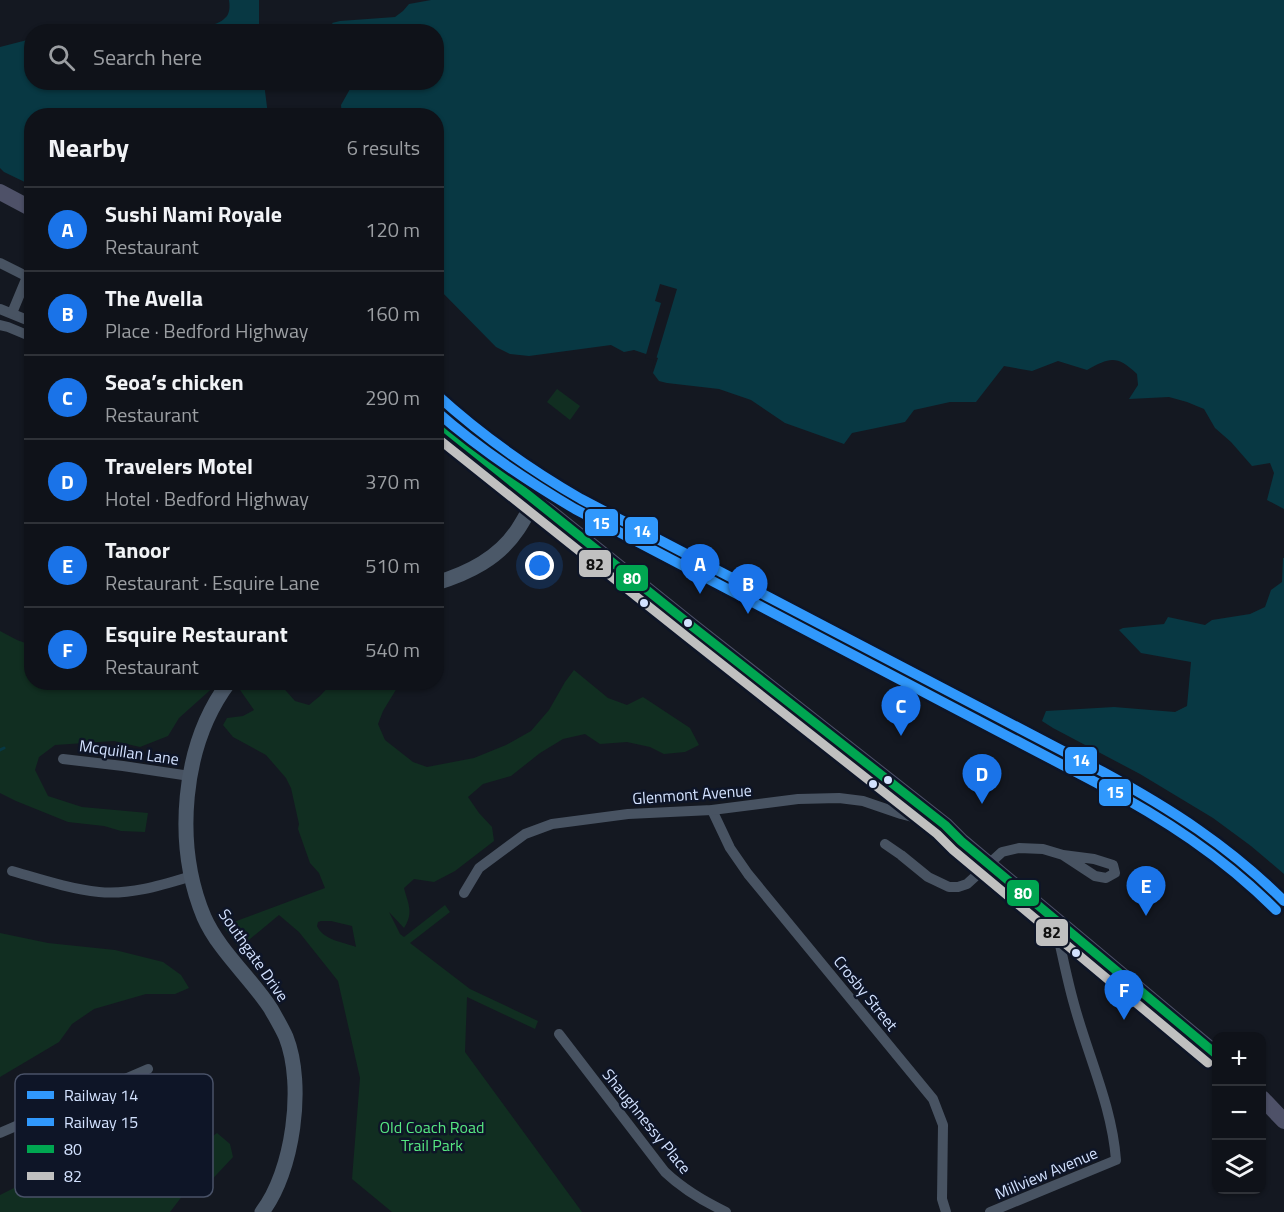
<!DOCTYPE html>
<html lang="en">
<head>
<meta charset="utf-8">
<style>
	body { margin:0; font-family:"Titillium Web",sans-serif; background:#181b22; color:#f1f3f6 }
	.controls { position:absolute; right:18px; bottom:18px; display:grid; overflow:hidden; border-radius:12px; box-shadow:0 2px 4px #0004 }
	.controls button { width:54px; height:54px; display:grid; place-items:center; padding:0; border:0; border-bottom:2px solid #2f3238; background:#0f1219; color:#f1f3f6; font:30px sans-serif }
	.you { position:absolute; left:540px; top:566px; width:21px; height:21px; margin:-15px; border:4px solid #fff; border-radius:50%; background:#1a73e8; box-shadow:0 0 0 9px #1a73e833 }
	.badge { display:grid; place-items:center; width:39px; height:39px; border-radius:50%; background:#1a73e8; color:#fff; font-size:20px; font-weight:700 }
	.pin { position:absolute; translate:-50% -50px; filter:drop-shadow(0 2px 3px #0008) }
	.pin::after { content:''; position:absolute; top:32px; width:21px; height:18px; background:inherit; clip-path:polygon(0 0,100% 0,50% 100%) }
	.list { margin:0; padding:0; list-style:none }
	h2 { display:flex; justify-content:space-between; align-items:center; height:78px; margin:0; padding:0 24px; font-size:26px }
	h2 small { font-size:20px; font-weight:400; color:#9b9ea2 }
	.list li { display:grid; grid-template-columns:39px 1fr auto; gap:18px; align-items:center; box-sizing:border-box; height:84px; padding:0 24px; border-top:2px solid #2f3238 }
	.list b { display:block; font-size:22px; white-space:nowrap }
	.list p { margin:0; font-size:20px; white-space:nowrap; color:#9b9ea2 }
	.list em { font-size:20px; font-style:normal; color:#9b9ea2 }
	.icon { flex:none; width:33px; height:33px; fill:none; stroke:currentColor; stroke-width:2; stroke-linecap:round; stroke-linejoin:round }
	.map { position:relative; flex:none; width:1284px; height:1212px; overflow:hidden }
	.search { position:absolute; background:#0f1219; box-shadow:0 2px 4px #0004; left:24px; top:24px; width:420px; height:66px; display:flex; align-items:center; gap:15px; box-sizing:border-box; padding:0 21px; border-radius:24px; color:#9b9ea2; font-size:22px }
	.panel { position:absolute; background:#0f1219; box-shadow:0 2px 4px #0004; left:24px; top:108px; width:420px; height:582px; border-radius:24px }
	.map>svg:first-child { display:block }
	.green { fill:#112e21; fill-rule:evenodd }
	.water { fill:#083843 }
	.pier { fill:#141821 }
	.lines { fill:none; stroke-linecap:round; stroke-linejoin:round }
	.stream { stroke:#083843; stroke-width:3 }
	.street { stroke:#485362; stroke-width:10 }
	.secondary { stroke:#4b5868; stroke-width:15 }
	.primary { stroke:#4e5168; stroke-width:16 }
	.bus-1-casing { stroke:#0e1527; stroke-width:14 }
	.bus-2-casing { stroke:#0e1527; stroke-width:14 }
	.bus-1 { stroke:#00a651; stroke-width:9 }
	.bus-2 { stroke:#c0c0c0; stroke-width:9 }
	.rail-1-casing { stroke:#0e1527; stroke-width:15 }
	.rail-2-casing { stroke:#0e1527; stroke-width:15 }
	.rail-1 { stroke:#3098fc; stroke-width:10 }
	.rail-2 { stroke:#3098fc; stroke-width:10 }
	.bus-dot { fill:#d3e2ff; stroke:#0e1527; stroke-width:2 }
	.labels { text-anchor:middle; stroke-width:5; stroke-linejoin:round; paint-order:stroke }
	.street-label { font-size:16px; fill:#d3e2ff; stroke:#0e1527 }
	.park-label { font-size:16px; fill:#57e782; stroke:#0e1527 }
	.key { fill:#0e1527; stroke:#495268; stroke-width:1.5 }
	.key-label { font-size:16px; fill:#d3e2ff }
	.line-badge { stroke:#0e1527; stroke-width:2 }
	.badge-label { font-size:16px; text-anchor:middle; font-weight:bold; fill:#fff }
	.pale-badge-label { font-size:16px; text-anchor:middle; font-weight:bold; fill:#111 }
</style>
</head>
<body>
<div class="map">
<svg width="1284" height="1212" viewBox="0 0 1284 1212">
	<rect width="100%" height="100%" fill="#141821"/>
	<!-- green -->
	<g class="green">
		<polygon points="557,389 580,406 570,420 547,402"/>
		<polygon points="0,631 17,640 31,645 32,682 218,683 179,718 168,736 140,747 114,741 55,745 39,757 35,770 48,796 82,807 148,813 145,832 121,831 104,826 68,822 16,801 0,793"/>
		<path d="M 574,670 L 608,698 L 627,705 L 643,697 L 690,728 L 699,745 L 685,752 L 664,754 L 650,747 L 627,742 L 600,744 L 585,734 L 563,739 L 540,753 L 511,776 L 483,784 L 468,797 L 479,813 L 492,827 L 494,841 L 455,871 L 434,882 L 414,879 L 404,888 C 408,904 414,912 404,928 L 389,912 L 400,934 L 404,937 L 445,905 L 450,912 L 410,943 L 470,989 L 538,1021 L 535,1029 L 467,997 L 465,1052 L 582,1212 L 392,1212 L 352,1179 L 360,1078 L 338,981 L 299,932 L 279,915 L 239,948 L 223,926 L 325,888 L 319,873 L 310,863 L 298,829 L 299,824 L 291,788 L 286,778 L 266,755 L 233,737 L 223,725 L 227,718 L 243,716 L 254,710 L 238,687 L 242,683 L 279,683 L 295,701 L 309,705 L 320,696 L 332,683 L 400,683 L 383,711 L 378,724 L 385,740 L 413,762 L 427,767 L 474,758 L 506,745 L 531,731 L 549,710 L 565,682 ZM 321,921 L 331,921 L 352,926 L 356,947 C 343,942 323,940 317,926 L 318,922 Z"/>
		<polygon points="0,933 48,943 115,950 163,962 181,975 189,988 175,994 146,994 94,1009 72,1024 59,1042 0,1077"/>
		<polygon points="217,1133 230,1144 233,1157 203,1189 186,1191 170,1212 0,1212 0,1195 24,1183 76,1161 128,1160 195,1150"/>
	</g>
	<!-- water -->
	<g class="water">
		<path d="M 229,0 L 259,0 L 259,31 L 179,31 C 190,29 218,27 225,18 C 230,14 230,6 229,0 Z"/>
		<path d="M 431,0 L 1284,0 L 1284,509 L 1267,500 L 1274,473 L 1270,463 L 1252,466 L 1231,442 L 1215,428 L 1204,409 L 1187,402 L 1169,397 L 1129,399 L 1138,385 L 1137,374 C 1117,355 1110,357 1087,370 L 1058,361 L 1032,371 L 1004,366 L 976,402 L 950,402 L 914,410 L 905,422 L 852,433 L 844,444 L 785,423 L 751,400 L 719,389 L 667,383 L 659,381 L 653,373 L 658,358 L 634,350 L 624,352 L 611,345 L 529,356 L 510,354 L 496,347 L 437,287 L 436,116 L 342,115 L 341,105 L 350,89 L 350,83 L 436,82 L 436,32 L 338,31 L 332,23 L 340,21 L 395,17 L 403,11 L 409,4 Z"/>
		<polygon points="31,39 32,82 264,83 268,115 32,116 31,185 4,172 0,168 0,47"/>
		<polygon points="1283,558 1284,558 1284,874 1251,846 1213,818 1140,774 1053,728 1042,721 1046,711 1114,707 1175,712 1187,706 1191,662 1141,653 1119,630 1123,628 1164,624 1168,617 1205,625 1212,620 1250,614 1265,607 1271,590 1282,582"/>
	</g>
	<!-- pier -->
	<polygon class="pier" points="660,284 677,289 651,376 650,373 654,360 645,358 661,303 655,301"/>
	<g class="lines">
		<!-- stream -->
		<polyline class="stream" points="0,750 4,748"/>
		<!-- street -->
		<g class="street">
			<polyline points="0,263 32,279"/>
			<polyline points="0,309 32,322"/>
			<polyline points="12,313 27,277"/>
			<polyline points="0,325 8,327 32,337"/>
			<polyline points="63,759 123,766 190,776"/>
			<polyline points="712,810 730,848 748,874 933,1099 943,1125 942,1199 946,1212"/>
			<polyline points="885,844 901,855 928,877 949,887 958,887 967,884 1002,852 1019,848 1043,849 1063,855 1095,876 1106,878 1115,873 1113,865 1094,859 1063,855"/>
			<path d="M 12,871 C 40,879 70,889 99,892 C 131,895 162,885 192,876"/>
			<polyline points="464,893 479,868 525,834 552,824 628,814 712,810 798,799 839,798 863,801 901,814 939,824"/>
			<path d="M 559,1034 L 665,1172 C 683,1189 703,1201 726,1212"/>
			<polyline points="0,1133 148,1069"/>
			<path d="M 990,1212 L 1116,1160 C 1112,1106 1088,1056 1074,1004 C 1066,976 1061,947 1054,919"/>
		</g>
		<!-- secondary -->
		<g class="secondary">
			<path d="M 436,583 C 469,573 499,558 518,529 C 524,520 529,510 535,500"/>
			<path d="M 229,682 C 181,746 174,845 204,917 C 219,951 251,978 271,1009 C 276,1018 282,1028 286,1037 C 305,1085 293,1172 262,1212"/>
		</g>
		<!-- primary -->
		<g class="primary">
			<polyline points="0,192 32,209"/>
			<polyline points="436,421 693,627 945,825 961,841 1216,1054"/>
			<polyline points="1262,1098 1284,1121"/>
		</g>
		<!-- bus-1 casing -->
		<g class="bus-1-casing">
			<polyline id="bus-1" points="436,421 693,627 945,825 961,841 1216,1054"/>
		</g>
		<!-- bus-2 casing -->
		<g class="bus-2-casing">
			<polyline id="bus-2" points="436,437 686,636 937,834 953,850 1208,1063"/>
		</g>
		<!-- bus-1 -->
		<use href="#bus-1" class="bus-1"/>
		<!-- bus-2 -->
		<use href="#bus-2" class="bus-2"/>
		<!-- rail-1 casing -->
		<g class="rail-1-casing">
			<path id="rail-1" d="M 436,394 C 481,435 529,469 581,499 L 1103,772 C 1171,809 1229,846 1284,901"/>
		</g>
		<!-- rail-2 casing -->
		<g class="rail-2-casing">
			<path id="rail-2" d="M 436,411 C 479,449 526,480 575,509 L 1097,783 C 1163,818 1222,856 1276,910"/>
		</g>
		<!-- rail-1 -->
		<use href="#rail-1" class="rail-1"/>
		<!-- rail-2 -->
		<use href="#rail-2" class="rail-2"/>
	</g>
	<!-- markers -->
	<g class="bus-dot">
		<circle cx="644" cy="603" r="5"/>
		<circle cx="688" cy="623" r="5"/>
		<circle cx="888" cy="780" r="5"/>
		<circle cx="873" cy="784" r="5"/>
		<circle cx="1076" cy="953" r="5"/>
	</g>
	<g class="labels">
		<!-- street labels -->
		<g class="street-label">
			<text transform="translate(129 752) rotate(8)" y="6">Mcquillan Lane</text>
			<text transform="translate(692 794) rotate(-4)" y="6">Glenmont Avenue</text>
			<text transform="translate(254 955) rotate(55)" y="6">Southgate Drive</text>
			<text transform="translate(866 993) rotate(51)" y="6">Crosby Street</text>
			<text transform="translate(647 1121) rotate(51)" y="6">Shaughnessy Place</text>
			<text transform="translate(1046 1173) rotate(-23)" y="6">Millview Avenue</text>
		</g>
		<!-- park labels -->
		<g class="park-label">
			<text x="432" y="1133">Old Coach Road<tspan x="432" dy="18">Trail Park</tspan></text>
		</g>
	</g>
	<!-- legend -->
	<rect x="15" y="1074" width="198" height="123" rx="9" class="key"/>
	<rect x="27" y="1091" width="27" height="8" fill="#3098fc"/>
	<rect x="27" y="1118" width="27" height="8" fill="#3098fc"/>
	<rect x="27" y="1145" width="27" height="8" fill="#00a651"/>
	<rect x="27" y="1172" width="27" height="8" fill="#c0c0c0"/>
	<g class="key-label">
		<text x="64" y="1101">Railway 14</text>
		<text x="64" y="1128">Railway 15</text>
		<text x="64" y="1155">80</text>
		<text x="64" y="1182">82</text>
	</g>
	<g class="line-badge">
		<rect x="584" y="508" width="35" height="29" rx="6" fill="#3098fc"/>
		<rect x="624" y="516" width="35" height="29" rx="6" fill="#3098fc"/>
		<rect x="578" y="549" width="34" height="29" rx="6" fill="#c0c0c0"/>
		<rect x="615" y="564" width="34" height="28" rx="6" fill="#00a651"/>
		<rect x="1064" y="746" width="34" height="29" rx="6" fill="#3098fc"/>
		<rect x="1098" y="778" width="34" height="29" rx="6" fill="#3098fc"/>
		<rect x="1006" y="879" width="34" height="28" rx="6" fill="#00a651"/>
		<rect x="1035" y="918" width="34" height="29" rx="6" fill="#c0c0c0"/>
	</g>
	<g class="badge-label">
		<text x="601" y="529">15</text>
		<text x="642" y="537">14</text>
		<text x="632" y="584">80</text>
		<text x="1081" y="766">14</text>
		<text x="1115" y="798">15</text>
		<text x="1023" y="899">80</text>
	</g>
	<g class="pale-badge-label">
		<text x="595" y="570">82</text>
		<text x="1052" y="938">82</text>
	</g>
</svg>
<div class="controls">
<button>+</button>
<button>−</button>
<button><svg class="icon" aria-label="layers" viewBox="0 0 24 24"><path d="M12 4l9 5-9 5-9-5zM3 14l9 5 9-5"/></svg></button>
</div>
<div class="you"></div>
<div class="pin badge" style="left:700px;top:594px">A</div>
<div class="pin badge" style="left:748px;top:614px">B</div>
<div class="pin badge" style="left:901px;top:736px">C</div>
<div class="pin badge" style="left:982px;top:804px">D</div>
<div class="pin badge" style="left:1146px;top:916px">E</div>
<div class="pin badge" style="left:1124px;top:1020px">F</div>
<div class="search"><svg class="icon" aria-label="search" viewBox="0 0 24 24"><circle cx="10" cy="10" r="6"/><path d="M15 15l6 6"/></svg>Search here</div>
<section class="panel">
<h2>Nearby<small>6 results</small></h2>
<ul class="list">
<li><span class="badge">A</span><div><b>Sushi Nami Royale</b><p>Restaurant</p></div><em>120 m</em></li>
<li><span class="badge">B</span><div><b>The Avella</b><p>Place · Bedford Highway</p></div><em>160 m</em></li>
<li><span class="badge">C</span><div><b>Seoa’s chicken</b><p>Restaurant</p></div><em>290 m</em></li>
<li><span class="badge">D</span><div><b>Travelers Motel</b><p>Hotel · Bedford Highway</p></div><em>370 m</em></li>
<li><span class="badge">E</span><div><b>Tanoor</b><p>Restaurant · Esquire Lane</p></div><em>510 m</em></li>
<li><span class="badge">F</span><div><b>Esquire Restaurant</b><p>Restaurant</p></div><em>540 m</em></li>
</ul>
</section>
</div>
</body>
</html>
